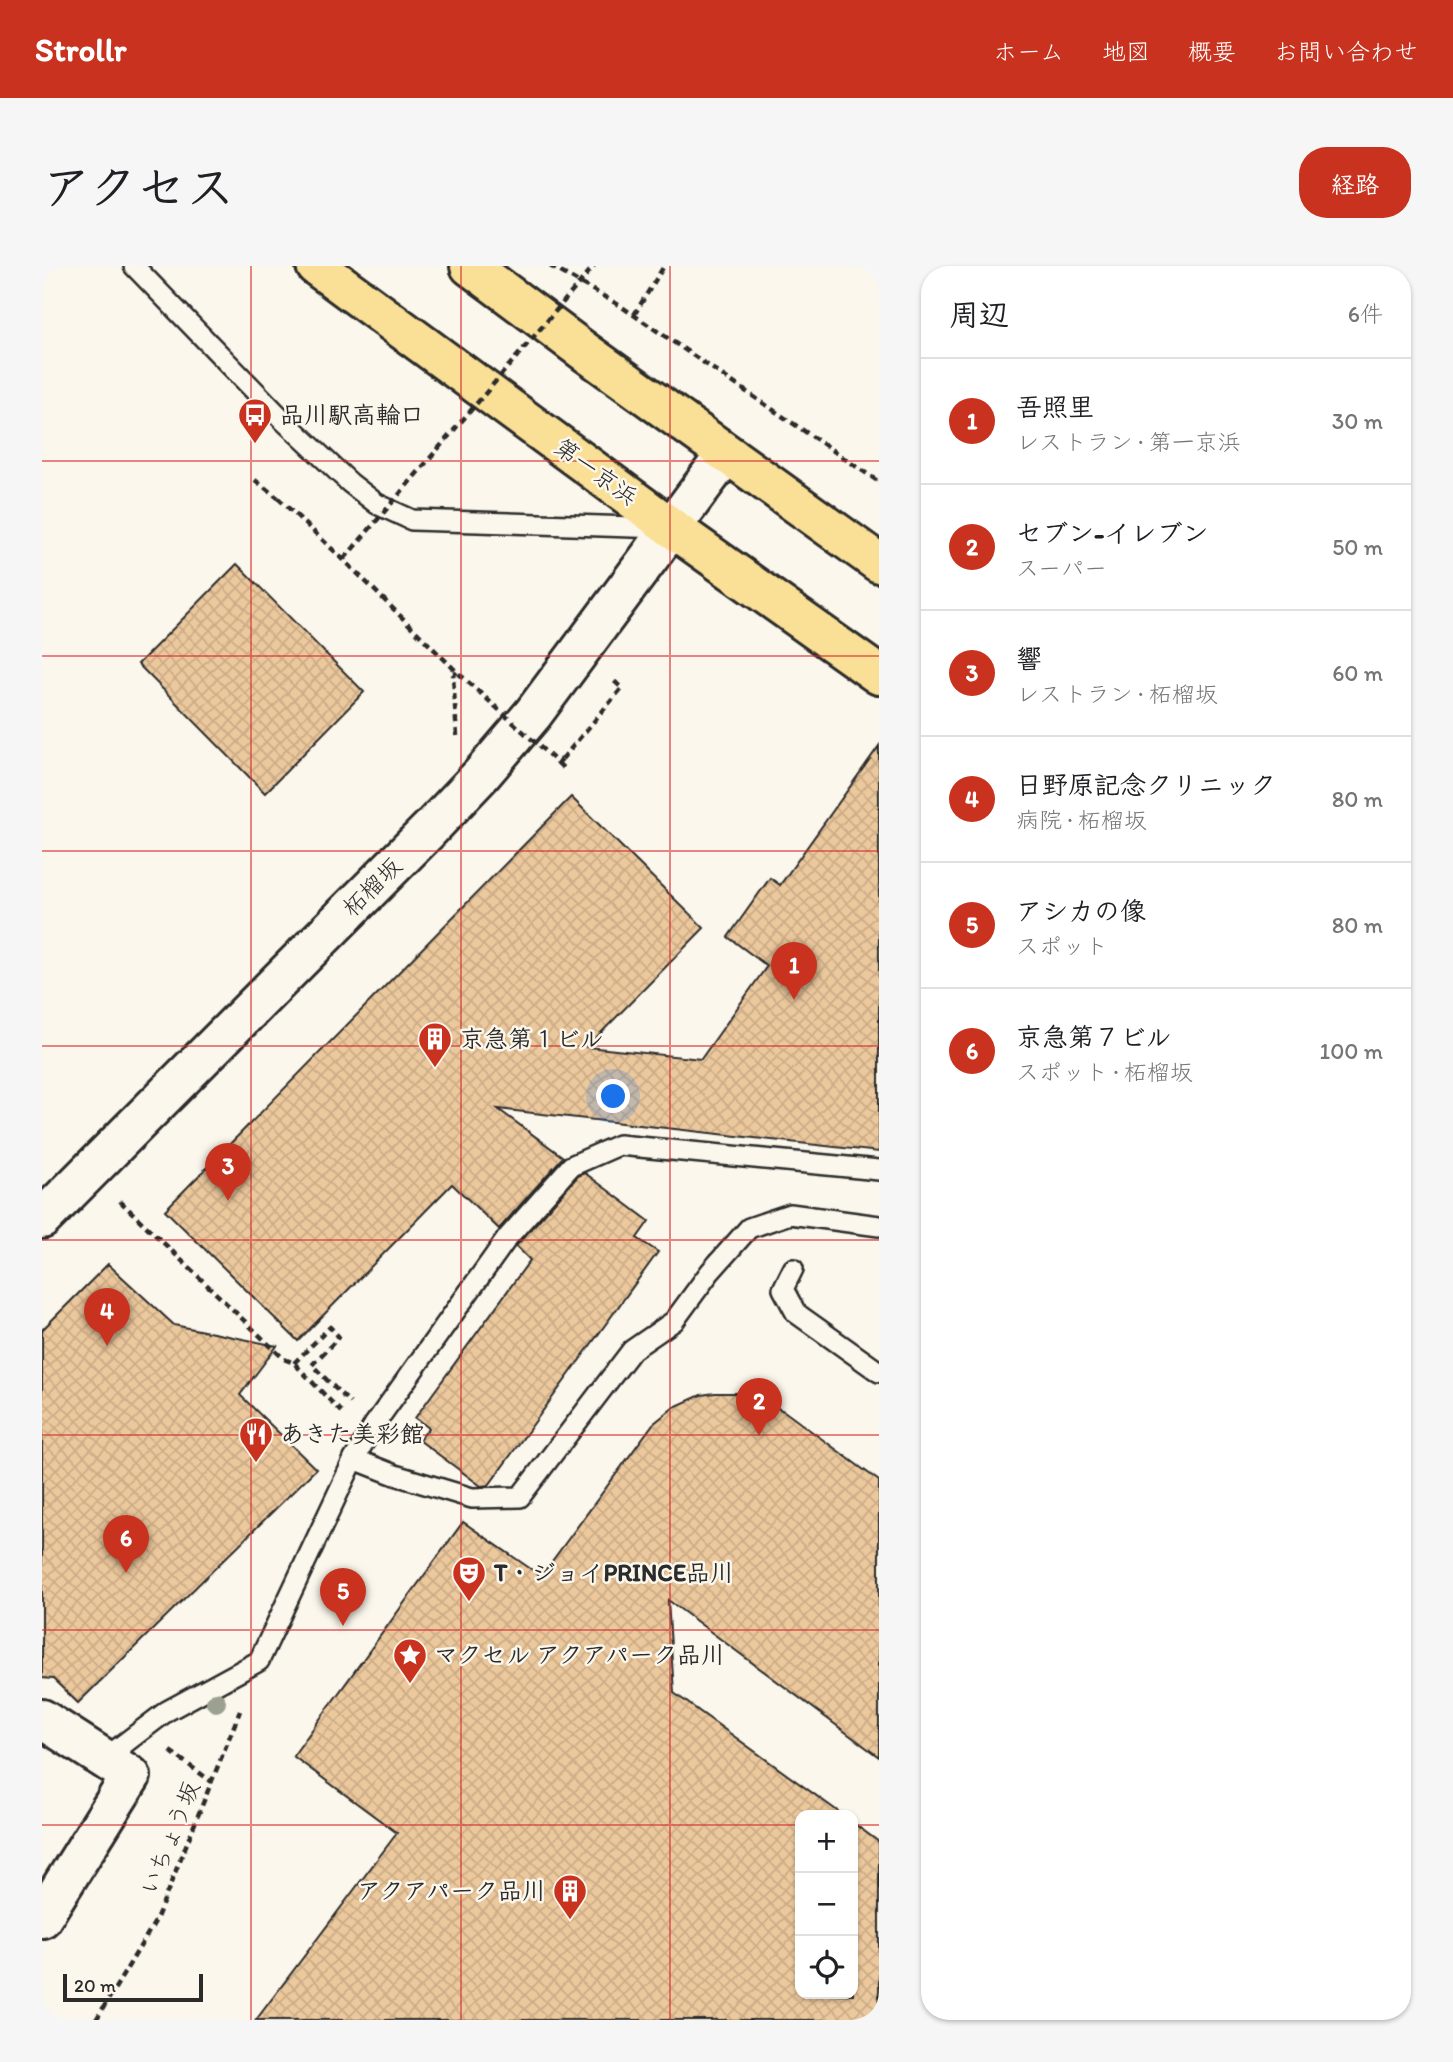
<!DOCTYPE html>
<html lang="ja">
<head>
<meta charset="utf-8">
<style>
	body { margin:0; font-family:Itim,"Klee One",sans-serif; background:#f6f6f6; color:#202124 }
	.controls { position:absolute; right:21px; bottom:21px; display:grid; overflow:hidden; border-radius:14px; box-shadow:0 2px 5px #0004 }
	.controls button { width:63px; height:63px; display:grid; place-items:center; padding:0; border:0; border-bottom:2px solid #e0e0e0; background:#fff; color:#202124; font:35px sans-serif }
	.scale { position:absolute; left:21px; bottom:18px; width:140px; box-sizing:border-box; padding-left:7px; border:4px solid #2b2b2b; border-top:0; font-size:19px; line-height:24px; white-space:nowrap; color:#2b2b2b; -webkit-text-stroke:5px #fbf7ec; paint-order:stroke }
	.you { position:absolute; left:572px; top:831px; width:24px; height:24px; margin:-18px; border:5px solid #fff; border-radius:50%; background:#1a73e8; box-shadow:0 0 0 10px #1a73e833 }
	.badge { display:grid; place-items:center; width:46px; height:46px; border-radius:50%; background:#c8321e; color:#fff; font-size:23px; font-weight:700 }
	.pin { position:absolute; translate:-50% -58px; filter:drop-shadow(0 2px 4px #0008) }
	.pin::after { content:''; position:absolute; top:37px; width:24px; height:21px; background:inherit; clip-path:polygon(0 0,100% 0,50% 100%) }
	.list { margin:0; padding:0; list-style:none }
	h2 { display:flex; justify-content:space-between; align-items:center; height:91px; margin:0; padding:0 28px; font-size:30px }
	h2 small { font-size:23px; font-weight:400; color:#757577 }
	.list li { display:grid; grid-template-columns:46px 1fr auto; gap:21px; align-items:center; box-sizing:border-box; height:126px; padding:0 28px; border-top:2px solid #e0e0e0 }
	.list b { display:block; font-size:26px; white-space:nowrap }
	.list p { margin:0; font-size:23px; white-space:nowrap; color:#757577 }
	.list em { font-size:23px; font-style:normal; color:#757577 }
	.icon { flex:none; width:38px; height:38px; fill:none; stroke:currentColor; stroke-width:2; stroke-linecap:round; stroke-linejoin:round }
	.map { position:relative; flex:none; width:837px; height:1754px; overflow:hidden; border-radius:28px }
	header { display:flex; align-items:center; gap:42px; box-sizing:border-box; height:98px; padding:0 35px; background:#c8321e; color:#fff }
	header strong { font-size:33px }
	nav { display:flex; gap:38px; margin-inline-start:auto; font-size:24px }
	.intro { display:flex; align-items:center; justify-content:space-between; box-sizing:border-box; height:168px; padding:0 42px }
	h1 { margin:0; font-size:49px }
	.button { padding:18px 32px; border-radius:28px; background:#c8321e; color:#fff; font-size:24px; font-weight:700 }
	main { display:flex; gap:42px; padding:0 42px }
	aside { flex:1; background:#fff; border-radius:28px; box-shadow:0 2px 5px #0004 }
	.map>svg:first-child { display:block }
	.building { fill:url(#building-cross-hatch); stroke:#2b2b2b; stroke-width:2 }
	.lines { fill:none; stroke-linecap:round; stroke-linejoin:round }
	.lane-casing { stroke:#2b2b2b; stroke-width:24 }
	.street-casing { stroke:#2b2b2b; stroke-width:44 }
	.secondary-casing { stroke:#2b2b2b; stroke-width:44 }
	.highway-casing { stroke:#2b2b2b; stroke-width:44 }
	.path { stroke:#2b2b2b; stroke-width:4.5; stroke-dasharray:7 5; stroke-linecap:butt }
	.lane { stroke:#fbf7ec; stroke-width:19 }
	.street { stroke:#fbf7ec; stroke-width:38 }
	.secondary { stroke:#fbf7ec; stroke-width:38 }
	.highway { stroke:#fadf96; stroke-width:38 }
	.path-bridge { stroke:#2b2b2b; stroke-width:4.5; stroke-dasharray:7 5; stroke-linecap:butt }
	.tree { fill:#9ca091 }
	.grid { fill:none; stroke:#d62828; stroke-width:2; stroke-opacity:0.55 }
	.labels { text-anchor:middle; stroke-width:5; stroke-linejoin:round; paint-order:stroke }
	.poi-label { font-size:24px; font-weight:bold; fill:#2b2b2b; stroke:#fbf7ec; text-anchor:start }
	.street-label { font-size:24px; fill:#2b2b2b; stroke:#fbf7ec }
</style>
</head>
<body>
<header>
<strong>Strollr</strong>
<nav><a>ホーム</a><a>地図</a><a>概要</a><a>お問い合わせ</a></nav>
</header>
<div class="intro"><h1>アクセス</h1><a class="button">経路</a></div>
<main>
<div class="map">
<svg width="837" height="1754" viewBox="0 0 837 1754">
	<defs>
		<pattern id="building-cross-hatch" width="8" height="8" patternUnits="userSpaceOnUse" patternTransform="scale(1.75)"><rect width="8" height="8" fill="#ecc89d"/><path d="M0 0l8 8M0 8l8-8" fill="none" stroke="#cbac87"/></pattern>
	</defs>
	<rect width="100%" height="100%" fill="#fbf7ec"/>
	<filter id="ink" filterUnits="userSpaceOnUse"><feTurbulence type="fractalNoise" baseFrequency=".0143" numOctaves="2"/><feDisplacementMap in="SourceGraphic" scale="14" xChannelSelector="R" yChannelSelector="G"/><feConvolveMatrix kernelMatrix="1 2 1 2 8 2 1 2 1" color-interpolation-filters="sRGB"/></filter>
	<g filter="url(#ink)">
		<!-- building -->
		<g class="building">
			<polygon points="195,298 322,426 223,527 96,398"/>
			<polygon points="837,480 837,886 456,843 521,891 457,963 410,918 256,1075 123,944 529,531 662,662 545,781 659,793 725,700 686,671 728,612 738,619"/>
			<polygon points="543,907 607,955 595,972 616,986 447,1219 439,1220 377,1174 387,1162 373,1152 488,994 474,980 536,910"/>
			<polygon points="66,998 132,1059 235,1080 198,1129 274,1203 36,1437 11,1413 0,1412 0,1064"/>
			<polygon points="673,1127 698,1127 710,1130 742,1145 837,1215 837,1491 626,1334 632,1427 801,1549 758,1549 758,1728 811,1728 811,1557 837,1576 837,1754 214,1754 355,1567 251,1490 421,1256 499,1310 611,1158 632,1141 659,1129"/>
		</g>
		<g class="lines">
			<!-- lane casing -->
			<g class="lane-casing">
				<g id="lane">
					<polyline points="92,0 240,153 308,217 335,238 370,254 622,262"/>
					<polyline points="751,1003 741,1023 754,1047 837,1106"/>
					<polyline points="312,1193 353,1209 430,1232 478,1231 590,1084 632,1055 668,1006 707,962 748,948 837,960"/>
					<polyline points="62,1493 125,1445 217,1395 312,1193 332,1159 466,971 529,900 577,879 837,904"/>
				</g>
			</g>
			<!-- street casing -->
			<g class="street-casing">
				<polyline id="street" points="0,1453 89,1510 0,1652"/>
			</g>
			<!-- secondary casing -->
			<g class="secondary-casing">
				<polyline id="secondary" points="0,953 386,565 439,509 491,448 684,188"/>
			</g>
			<!-- highway casing -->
			<g class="highway-casing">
				<g id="highway">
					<polyline points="274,0 630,262 837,409"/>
					<polyline points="428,0 542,85 837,297"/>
				</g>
			</g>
			<!-- path -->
			<g class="path">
				<polyline points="508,0 577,39 837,216"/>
				<polyline points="592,49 622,0"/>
				<polyline points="213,214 236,232"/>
				<polyline points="415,470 411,410 415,406"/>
				<polyline points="520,493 580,422 571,414"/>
				<polyline points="516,497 521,502"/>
				<polyline points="78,935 242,1093 252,1097 299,1146"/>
				<polyline points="252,1097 288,1061 297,1071 270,1099 308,1137"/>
				<polyline points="128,1485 170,1516"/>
				<polyline points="54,1754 114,1654 198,1445"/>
			</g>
			<!-- lane -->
			<use href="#lane" class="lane"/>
			<!-- street -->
			<use href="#street" class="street"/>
			<!-- secondary -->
			<use href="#secondary" class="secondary"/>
			<!-- highway -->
			<use href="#highway" class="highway"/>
			<!-- path-bridge -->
			<g class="path-bridge">
				<polyline points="236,232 306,298 415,406 516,497 520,493"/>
				<polyline points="302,293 552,0"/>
			</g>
		</g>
		<!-- trees -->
		<circle class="tree" cx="174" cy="1436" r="10"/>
	</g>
	<!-- grid -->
	<path class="grid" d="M 209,0 L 209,1754M 419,0 L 419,1754M 628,0 L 628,1754M 0,195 L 837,195M 0,390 L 837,390M 0,585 L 837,585M 0,780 L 837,780M 0,974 L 837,974M 0,1169 L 837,1169M 0,1364 L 837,1364M 0,1559 L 758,1559M 811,1559 L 837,1559"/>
	<!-- icons -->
	<defs>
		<g id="bus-pin" transform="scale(1.75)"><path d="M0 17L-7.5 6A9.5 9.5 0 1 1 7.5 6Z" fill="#c8321e" stroke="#fbf7ec"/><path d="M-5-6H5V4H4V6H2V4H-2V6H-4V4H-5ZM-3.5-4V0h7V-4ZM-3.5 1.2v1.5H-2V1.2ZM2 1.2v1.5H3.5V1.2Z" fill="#fff"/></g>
		<g id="building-pin" transform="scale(1.75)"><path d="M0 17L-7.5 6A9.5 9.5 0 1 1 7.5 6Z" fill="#c8321e" stroke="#fbf7ec"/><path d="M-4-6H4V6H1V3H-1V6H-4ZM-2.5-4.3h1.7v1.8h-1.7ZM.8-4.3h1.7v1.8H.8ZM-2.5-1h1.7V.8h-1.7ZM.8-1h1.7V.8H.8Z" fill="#fff"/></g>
		<g id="restaurant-pin" transform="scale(1.75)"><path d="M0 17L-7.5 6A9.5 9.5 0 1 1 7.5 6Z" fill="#c8321e" stroke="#fbf7ec"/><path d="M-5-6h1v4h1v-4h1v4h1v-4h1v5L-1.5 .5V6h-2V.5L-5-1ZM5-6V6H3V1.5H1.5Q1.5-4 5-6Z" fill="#fff"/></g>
		<g id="theatre-pin" transform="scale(1.75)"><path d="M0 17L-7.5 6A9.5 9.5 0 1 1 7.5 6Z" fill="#c8321e" stroke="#fbf7ec"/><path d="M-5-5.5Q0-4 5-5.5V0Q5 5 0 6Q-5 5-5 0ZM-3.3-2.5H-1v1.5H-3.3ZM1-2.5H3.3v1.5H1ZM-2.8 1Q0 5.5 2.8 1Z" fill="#fff"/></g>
		<g id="sight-pin" transform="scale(1.75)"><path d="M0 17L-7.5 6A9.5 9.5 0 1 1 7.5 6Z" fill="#c8321e" stroke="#fbf7ec"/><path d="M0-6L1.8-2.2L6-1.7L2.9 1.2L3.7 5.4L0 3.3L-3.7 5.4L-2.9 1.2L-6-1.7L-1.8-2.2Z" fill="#fff"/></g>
	</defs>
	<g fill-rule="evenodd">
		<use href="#bus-pin" x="213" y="149"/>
		<use href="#building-pin" x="393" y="773"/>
		<use href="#restaurant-pin" x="214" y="1168"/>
		<use href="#theatre-pin" x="427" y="1307"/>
		<use href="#sight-pin" x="368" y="1389"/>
		<use href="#building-pin" x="528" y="1625"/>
	</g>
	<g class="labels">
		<!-- poi labels -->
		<g class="poi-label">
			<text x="238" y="157">品川駅高輪口</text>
			<text x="418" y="781">京急第１ビル</text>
			<text x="238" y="1176">あきた美彩館</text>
			<text x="452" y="1315">T・ジョイPRINCE品川</text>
			<text x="392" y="1397">マクセル アクアパーク品川</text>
			<text x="504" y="1633" text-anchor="end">アクアパーク品川</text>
		</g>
		<!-- street labels -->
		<g class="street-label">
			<text transform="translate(554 206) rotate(36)" y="8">第一京浜</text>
			<text transform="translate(330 621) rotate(-45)" y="8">柘榴坂</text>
			<text transform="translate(128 1572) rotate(-68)" y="8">いちょう坂</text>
		</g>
	</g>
</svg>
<div class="controls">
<button>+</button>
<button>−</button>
<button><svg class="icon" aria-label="locate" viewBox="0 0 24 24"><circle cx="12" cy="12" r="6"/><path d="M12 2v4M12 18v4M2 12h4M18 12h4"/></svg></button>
</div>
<div class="scale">20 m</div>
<div class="you"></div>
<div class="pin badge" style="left:752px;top:734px">1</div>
<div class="pin badge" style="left:717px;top:1170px">2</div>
<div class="pin badge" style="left:186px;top:935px">3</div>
<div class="pin badge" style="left:65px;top:1080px">4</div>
<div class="pin badge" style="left:301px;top:1360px">5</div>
<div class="pin badge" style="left:84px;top:1307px">6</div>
</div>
<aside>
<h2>周辺<small>6件</small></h2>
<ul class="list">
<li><span class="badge">1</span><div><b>吾照里</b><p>レストラン · 第一京浜</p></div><em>30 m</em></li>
<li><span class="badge">2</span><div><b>セブン-イレブン</b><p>スーパー</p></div><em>50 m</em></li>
<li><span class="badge">3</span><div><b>響</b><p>レストラン · 柘榴坂</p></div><em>60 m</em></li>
<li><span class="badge">4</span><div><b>日野原記念クリニック</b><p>病院 · 柘榴坂</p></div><em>80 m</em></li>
<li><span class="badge">5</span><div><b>アシカの像</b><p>スポット</p></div><em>80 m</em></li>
<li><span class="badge">6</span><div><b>京急第７ビル</b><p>スポット · 柘榴坂</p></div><em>100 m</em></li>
</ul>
</aside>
</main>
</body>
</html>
